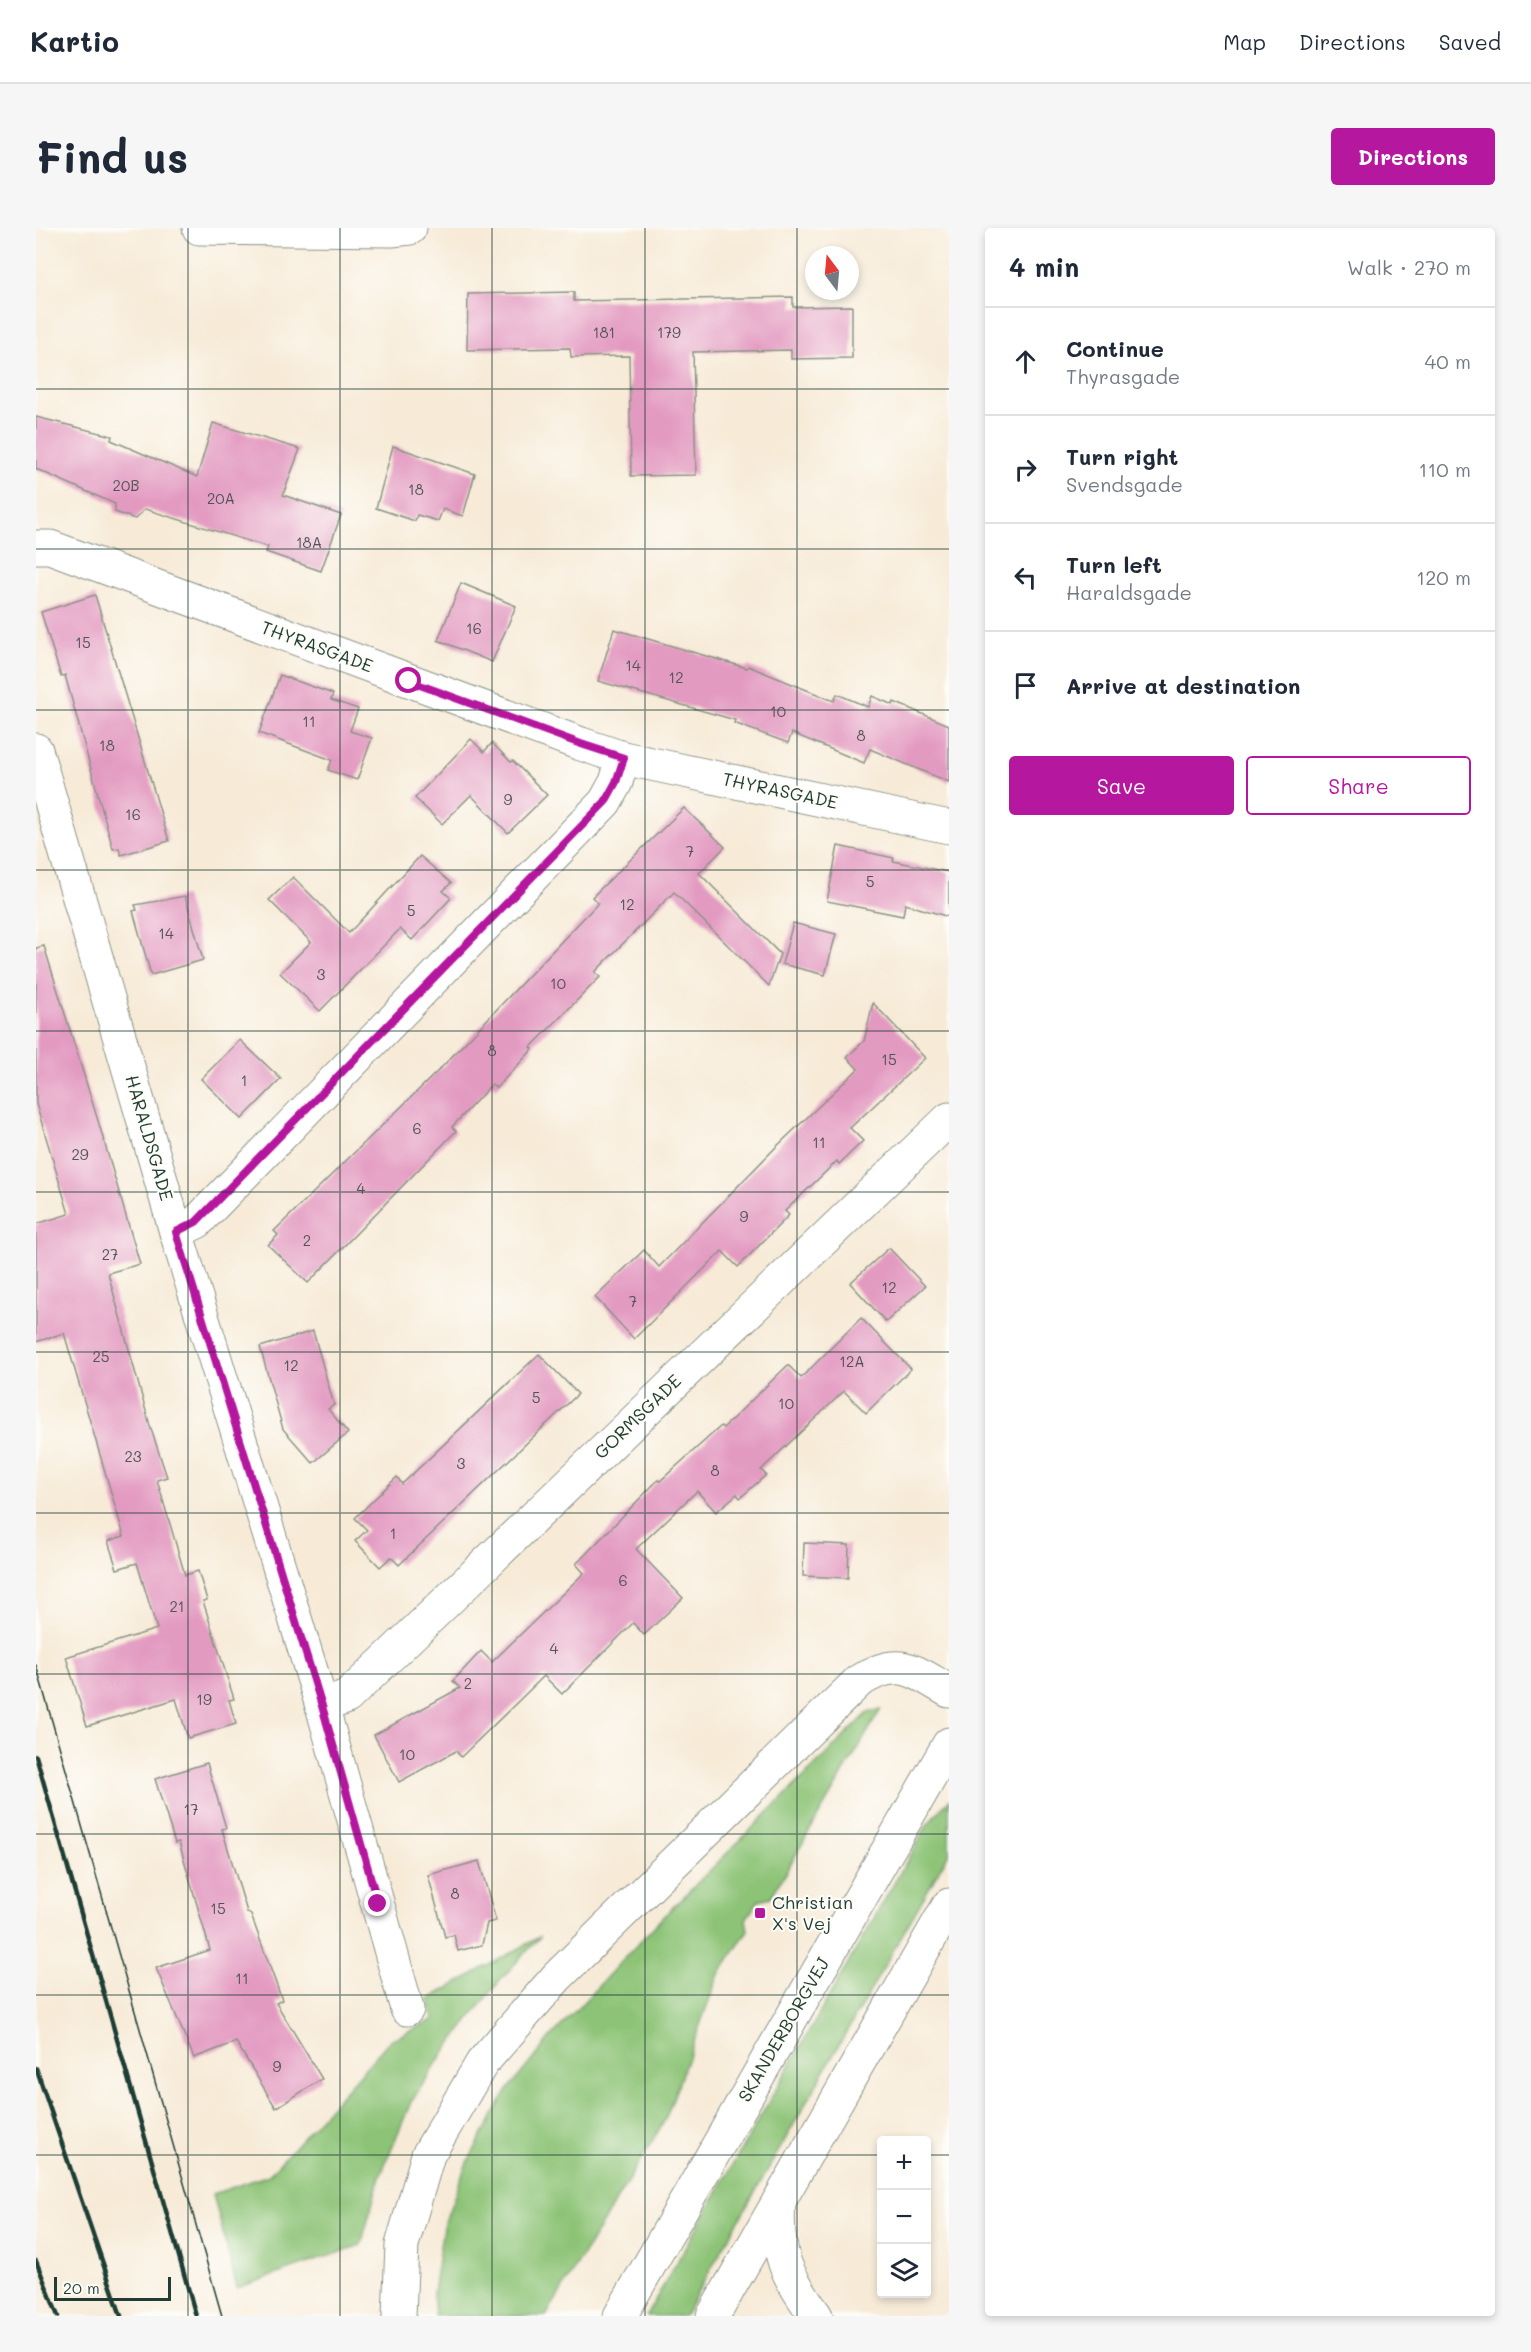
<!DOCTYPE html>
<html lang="en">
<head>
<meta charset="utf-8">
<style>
	body { margin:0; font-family:Mali,sans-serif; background:#f6f6f7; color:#1f2937 }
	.controls { position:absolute; right:18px; bottom:18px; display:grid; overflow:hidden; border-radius:6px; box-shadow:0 3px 9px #0003 }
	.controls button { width:54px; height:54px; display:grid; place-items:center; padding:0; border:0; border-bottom:2px solid #e0e1e3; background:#fff; color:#1f2937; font:30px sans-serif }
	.compass { position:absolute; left:769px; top:18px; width:54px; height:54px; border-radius:50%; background:#fff; box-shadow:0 3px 9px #0003; rotate:344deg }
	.scale { position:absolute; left:18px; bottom:15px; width:117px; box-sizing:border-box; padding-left:6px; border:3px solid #1f3d34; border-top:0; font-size:16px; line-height:21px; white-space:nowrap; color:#1f3d34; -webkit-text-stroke:4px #fdfcf7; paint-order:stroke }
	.stop { position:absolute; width:18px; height:18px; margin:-14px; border:4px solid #b5179e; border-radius:50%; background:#fff }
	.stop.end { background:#b5179e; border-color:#fff; box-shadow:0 2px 6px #0008 }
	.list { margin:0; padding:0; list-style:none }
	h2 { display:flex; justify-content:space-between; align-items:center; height:78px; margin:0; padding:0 24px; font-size:26px }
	h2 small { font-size:20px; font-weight:400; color:#747a83 }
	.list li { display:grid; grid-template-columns:39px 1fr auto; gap:18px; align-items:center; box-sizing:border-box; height:108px; padding:0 24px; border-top:2px solid #e0e1e3 }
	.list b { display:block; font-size:22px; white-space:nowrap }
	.list p { margin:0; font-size:20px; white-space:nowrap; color:#747a83 }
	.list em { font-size:20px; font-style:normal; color:#747a83 }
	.actions { display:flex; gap:12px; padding:18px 24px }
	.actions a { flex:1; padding:14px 0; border:2px solid #b5179e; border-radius:6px; text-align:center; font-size:21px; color:#b5179e }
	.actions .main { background:#b5179e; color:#fff }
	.icon { flex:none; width:33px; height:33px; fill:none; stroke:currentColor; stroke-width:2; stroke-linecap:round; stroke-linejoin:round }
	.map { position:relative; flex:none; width:913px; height:2088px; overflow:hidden; border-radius:6px }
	header { display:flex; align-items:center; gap:36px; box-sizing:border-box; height:84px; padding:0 30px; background:#fff; border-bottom:2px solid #e0e1e3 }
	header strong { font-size:28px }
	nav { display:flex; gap:33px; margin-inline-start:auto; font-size:21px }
	.intro { display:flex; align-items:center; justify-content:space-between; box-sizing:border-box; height:144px; padding:0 36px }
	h1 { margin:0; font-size:42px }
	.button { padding:15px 27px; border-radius:6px; background:#b5179e; color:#fff; font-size:21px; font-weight:700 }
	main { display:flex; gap:36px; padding:0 36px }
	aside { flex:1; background:#fff; border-radius:6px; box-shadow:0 3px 9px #0003 }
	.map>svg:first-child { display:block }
	.green { fill:#8cc376; stroke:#568055; stroke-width:1.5 }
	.building { fill:#e39ac1 }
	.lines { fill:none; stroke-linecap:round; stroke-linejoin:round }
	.minor-casing { stroke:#8b9486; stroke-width:35 }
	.major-casing { stroke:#8b9486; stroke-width:35 }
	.minor { stroke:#fff; stroke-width:33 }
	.major { stroke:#fff; stroke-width:33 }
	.tram { stroke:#1f3d34; stroke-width:1.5 }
	.rail { stroke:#1f3d34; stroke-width:4.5 }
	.route { stroke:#b5179e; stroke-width:8 }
	.grid { fill:none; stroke:#1f3d34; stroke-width:1.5; stroke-opacity:0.55 }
	.poi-dot { fill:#b5179e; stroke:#fdfcf7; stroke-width:2 }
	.labels { text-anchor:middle; stroke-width:4.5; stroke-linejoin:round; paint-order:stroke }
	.number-label { font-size:15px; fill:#505457 }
	.street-label { font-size:18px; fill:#1f3d34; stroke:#fdfcf7 }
	.poi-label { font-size:18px; fill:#1f3d34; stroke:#fdfcf7; text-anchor:start }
</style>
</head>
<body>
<header>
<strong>Kartio</strong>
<nav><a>Map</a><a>Directions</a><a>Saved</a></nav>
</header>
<div class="intro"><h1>Find us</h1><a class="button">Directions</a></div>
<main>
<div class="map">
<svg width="913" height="2088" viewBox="0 0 913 2088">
	<rect width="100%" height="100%" fill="#fdfcf7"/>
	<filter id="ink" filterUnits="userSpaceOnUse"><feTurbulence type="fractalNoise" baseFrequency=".0167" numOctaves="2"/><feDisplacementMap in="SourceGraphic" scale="12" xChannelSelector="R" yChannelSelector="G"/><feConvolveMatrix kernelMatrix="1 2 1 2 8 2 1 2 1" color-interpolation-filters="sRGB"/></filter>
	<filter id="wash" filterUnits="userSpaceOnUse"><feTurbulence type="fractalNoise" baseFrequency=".008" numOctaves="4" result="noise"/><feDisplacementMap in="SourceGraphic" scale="24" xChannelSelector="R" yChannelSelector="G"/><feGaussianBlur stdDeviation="1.35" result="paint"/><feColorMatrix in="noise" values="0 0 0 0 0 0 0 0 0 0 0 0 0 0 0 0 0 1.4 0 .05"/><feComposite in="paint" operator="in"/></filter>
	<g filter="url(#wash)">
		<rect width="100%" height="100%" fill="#f7ebd8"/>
		<!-- green -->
		<g class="green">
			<polygon points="845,1481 735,1669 723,1672 710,1691 712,1702 682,1748 629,1892 510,2088 399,2088 397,2065 407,1999 429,1939 469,1866 513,1811 623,1693 832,1485"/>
			<polygon points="913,1572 913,1625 648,2088 610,2088 892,1596"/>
			<polygon points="505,1708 465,1751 406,1827 375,1874 344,1948 325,2017 201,2060 177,1966 233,1947 354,1812 397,1792 393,1771"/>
		</g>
		<g id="blocks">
			<!-- building -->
			<g class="building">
				<polygon points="538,64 538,73 757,69 757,79 816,78 816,130 755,131 755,122 657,124 660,247 595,248 593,128 535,129 534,120 431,122 432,66"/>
				<polygon points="0,189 76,208 75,212 161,249 177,195 264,221 247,267 305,287 285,343 230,324 232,319 109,281 99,291 79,284 79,276 0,241"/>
				<polygon points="357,218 439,246 427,288 407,281 402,293 381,287 379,293 340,280"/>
				<polygon points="425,355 480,378 456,434 402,412"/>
				<polygon points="59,367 133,613 85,627 83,620 77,621 29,447 25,449 5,384"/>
				<polygon points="578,401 711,440 712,438 798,473 801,466 832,479 836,468 857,477 858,474 913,497 913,554 834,521 828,535 756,505 752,515 698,495 699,492 562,453"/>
				<polygon points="244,447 297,466 295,472 322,481 314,503 336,510 321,552 292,542 296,532 223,505"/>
				<polygon points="435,511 448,524 456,515 475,534 477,533 511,567 472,605 435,567 406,596 379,570"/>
				<polygon points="648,580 689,619 663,645 744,726 733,758 638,664 559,744 564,749 495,819 497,821 460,860 456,856 416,899 420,903 272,1055 232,1017 242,1007 238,1003 404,841 562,675 556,669"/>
				<polygon points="802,618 858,630 857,633 913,644 913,689 869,676 867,688 791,673"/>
				<polygon points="384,628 415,655 407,663 415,670 376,712 364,701 284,783 244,745 275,714 233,672 257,649 313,705"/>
				<polygon points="149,668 167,732 115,747 97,683 101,682 99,677"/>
				<polygon points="757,695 800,706 789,747 746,736"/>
				<polygon points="8,718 63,896 104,1036 72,1045 114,1198 131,1249 121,1252 149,1347 162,1343 171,1372 167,1373 198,1471 193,1472 200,1496 152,1510 140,1471 51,1498 30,1429 121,1401 101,1335 81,1341 72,1313 88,1308 28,1105 0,1114 0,996 33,986 0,876 0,720"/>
				<polygon points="837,775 889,830 814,900 827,913 803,936 801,933 749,983 753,987 702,1039 686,1023 598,1111 559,1069 608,1022 623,1039 739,920 822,841 811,829 828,813"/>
				<polygon points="204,812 245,851 206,891 165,851"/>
				<polygon points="853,1020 889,1058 850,1094 814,1055"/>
				<polygon points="825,1090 875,1141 830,1185 808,1163 725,1242 730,1247 704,1270 701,1266 680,1284 661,1263 600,1321 647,1370 608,1407 597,1395 526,1466 508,1448 425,1529 420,1523 363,1554 338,1507 424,1460 417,1453 445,1423 456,1434 548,1345 540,1336 622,1252 624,1253 685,1198 687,1200 752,1137 765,1150"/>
				<polygon points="277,1103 298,1177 292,1181 312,1205 277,1235 247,1201 224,1119"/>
				<polygon points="503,1126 542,1166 363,1337 355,1329 344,1339 319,1313 331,1302 319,1290 361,1249 366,1256"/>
				<polygon points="768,1315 813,1317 812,1350 767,1348"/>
				<polygon points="171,1535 190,1600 186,1601 211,1684 215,1687 246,1772 240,1775 286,1851 240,1880 200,1814 158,1830 120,1740 174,1722 143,1614 139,1615 119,1551"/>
				<polygon points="443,1633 460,1693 451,1695 446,1717 422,1723 418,1707 409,1709 392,1647"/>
			</g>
		</g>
	</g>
	<g filter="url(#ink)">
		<use href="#blocks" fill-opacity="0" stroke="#8b9486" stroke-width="1.5"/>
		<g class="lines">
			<!-- minor casing -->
			<g class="minor-casing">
				<g id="minor">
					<polyline points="0,319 14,319 545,516 587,530 913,599"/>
					<polyline points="0,522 140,1004 286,1478 371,1781"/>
					<polyline points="140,1004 161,994 569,574 580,554 587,530"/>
					<polyline points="286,1478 311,1469 913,891"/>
					<path d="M 743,1973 C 739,2026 750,2046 780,2088"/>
					<path d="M 363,2088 L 366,2017 L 392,1927 L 446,1835 L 521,1749 L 823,1453 C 863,1428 876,1442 913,1463"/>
					<polyline points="584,2088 913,1516"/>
					<polyline points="677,2088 913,1677"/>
				</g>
			</g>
			<!-- major casing -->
			<g class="major-casing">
				<polyline id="major" points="163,0 356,2 374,0"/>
			</g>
			<!-- minor -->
			<use href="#minor" class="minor"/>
			<!-- major -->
			<use href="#major" class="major"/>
			<!-- tram -->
			<polyline class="tram" points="0,1437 186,2088"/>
			<!-- rail -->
			<g class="rail">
				<polyline points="0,1528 160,2088"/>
				<polyline points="0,1840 85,2088"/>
				<polyline points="0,2033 22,2088"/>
			</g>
		</g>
	</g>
	<g class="lines" filter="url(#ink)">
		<!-- route -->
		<polyline class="route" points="342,1676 286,1478 140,1004 160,994 569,574 580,554 588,530 545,516 373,453"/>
	</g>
	<!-- grid -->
	<path class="grid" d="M 152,0 L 152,2088M 304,0 L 304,2088M 456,0 L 456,2088M 609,0 L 609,2088M 761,0 L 761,2088M 0,161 L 913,161M 0,321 L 913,321M 0,482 L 913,482M 0,642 L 913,642M 0,803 L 913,803M 0,964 L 913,964M 0,1124 L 913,1124M 0,1285 L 913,1285M 0,1446 L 913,1446M 0,1606 L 913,1606M 0,1767 L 913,1767M 0,1927 L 846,1927M 890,1927 L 913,1927"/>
	<!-- markers -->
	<rect class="poi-dot" x="718" y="1679" width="12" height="12" rx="3"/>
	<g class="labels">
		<!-- number labels -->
		<g class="number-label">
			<text x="568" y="110">181</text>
			<text x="633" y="110">179</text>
			<text x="90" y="263">20B</text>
			<text x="380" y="267">18</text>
			<text x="185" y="276">20A</text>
			<text x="273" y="320">18A</text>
			<text x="438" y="406">16</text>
			<text x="47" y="420">15</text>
			<text x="597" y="443">14</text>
			<text x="640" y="455">12</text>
			<text x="742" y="489">10</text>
			<text x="273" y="499">11</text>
			<text x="825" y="513">8</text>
			<text x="71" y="523">18</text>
			<text x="472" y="577">9</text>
			<text x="97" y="592">16</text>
			<text x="654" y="629">7</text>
			<text x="834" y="659">5</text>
			<text x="591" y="682">12</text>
			<text x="375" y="688">5</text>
			<text x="130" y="711">14</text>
			<text x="285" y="752">3</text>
			<text x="522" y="761">10</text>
			<text x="456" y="828">8</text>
			<text x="853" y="837">15</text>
			<text x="208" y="858">1</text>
			<text x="381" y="906">6</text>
			<text x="783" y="920">11</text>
			<text x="44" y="932">29</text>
			<text x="325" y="966">4</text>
			<text x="708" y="994">9</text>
			<text x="271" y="1018">2</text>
			<text x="74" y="1032">27</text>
			<text x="853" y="1065">12</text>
			<text x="597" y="1079">7</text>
			<text x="65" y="1134">25</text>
			<text x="816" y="1139">12A</text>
			<text x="255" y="1143">12</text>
			<text x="500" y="1175">5</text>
			<text x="750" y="1181">10</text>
			<text x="97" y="1234">23</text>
			<text x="425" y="1241">3</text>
			<text x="679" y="1248">8</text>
			<text x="357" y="1311">1</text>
			<text x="587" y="1358">6</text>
			<text x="141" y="1384">21</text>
			<text x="518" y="1426">4</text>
			<text x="432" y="1461">2</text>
			<text x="168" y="1477">19</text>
			<text x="371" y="1532">10</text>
			<text x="155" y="1587">17</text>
			<text x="419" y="1671">8</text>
			<text x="182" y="1686">15</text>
			<text x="206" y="1756">11</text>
			<text x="241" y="1844">9</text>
		</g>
		<!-- street labels -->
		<g class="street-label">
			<text transform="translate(281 419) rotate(20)" y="6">THYRASGADE</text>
			<text transform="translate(744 563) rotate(12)" y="6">THYRASGADE</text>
			<text transform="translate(113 910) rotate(74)" y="6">HARALDSGADE</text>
			<text transform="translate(602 1189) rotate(-44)" y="6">GORMSGADE</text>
			<text transform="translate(748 1802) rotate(-60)" y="6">SKANDERBORGVEJ</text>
		</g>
		<!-- poi labels -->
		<g class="poi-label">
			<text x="736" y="1681">Christian<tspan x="736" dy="21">X's Vej</tspan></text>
		</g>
	</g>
</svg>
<div class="controls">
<button>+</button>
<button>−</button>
<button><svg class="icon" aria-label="layers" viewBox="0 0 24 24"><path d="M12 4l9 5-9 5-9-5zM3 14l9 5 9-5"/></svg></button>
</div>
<svg class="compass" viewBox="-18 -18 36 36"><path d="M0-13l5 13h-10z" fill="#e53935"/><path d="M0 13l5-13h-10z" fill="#747a83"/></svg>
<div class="scale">20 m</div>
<div class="stop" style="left:373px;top:453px"></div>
<div class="stop end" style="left:342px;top:1676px"></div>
</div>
<aside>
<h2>4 min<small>Walk · 270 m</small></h2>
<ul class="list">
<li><svg class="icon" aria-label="ahead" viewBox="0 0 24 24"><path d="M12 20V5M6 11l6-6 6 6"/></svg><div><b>Continue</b><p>Thyrasgade</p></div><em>40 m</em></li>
<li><svg class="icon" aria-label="right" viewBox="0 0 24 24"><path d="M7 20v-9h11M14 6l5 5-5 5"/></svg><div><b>Turn right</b><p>Svendsgade</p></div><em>110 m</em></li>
<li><svg class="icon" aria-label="left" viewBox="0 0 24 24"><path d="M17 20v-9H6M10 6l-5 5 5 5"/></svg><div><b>Turn left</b><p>Haraldsgade</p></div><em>120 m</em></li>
<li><svg class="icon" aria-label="arrive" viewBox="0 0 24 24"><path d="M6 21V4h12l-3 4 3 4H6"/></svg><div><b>Arrive at destination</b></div></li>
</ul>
<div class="actions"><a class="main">Save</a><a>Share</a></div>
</aside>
</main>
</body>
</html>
